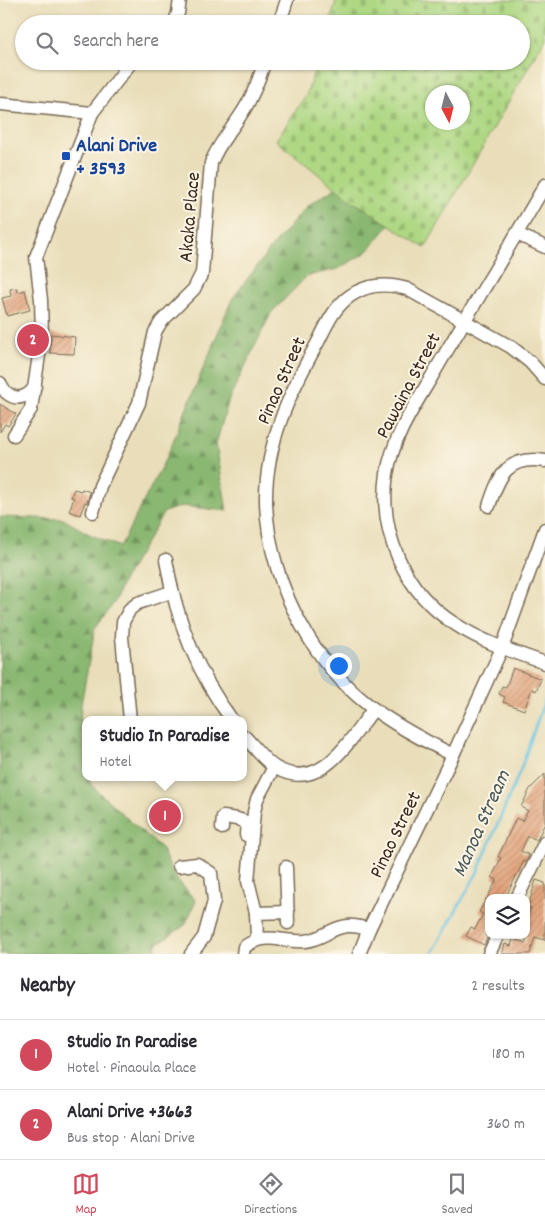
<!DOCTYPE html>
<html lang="en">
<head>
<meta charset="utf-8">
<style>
	body { margin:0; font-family:Dekko,sans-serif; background:#f7f7f7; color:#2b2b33 }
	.controls { position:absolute; right:15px; bottom:15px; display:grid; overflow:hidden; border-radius:10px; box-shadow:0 1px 4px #0004 }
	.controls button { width:45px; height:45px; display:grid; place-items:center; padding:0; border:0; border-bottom:1px solid #e1e1e2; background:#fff; color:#2b2b33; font:25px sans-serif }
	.compass { position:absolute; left:425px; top:85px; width:45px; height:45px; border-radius:50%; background:#fff; box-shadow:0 1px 4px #0004; rotate:173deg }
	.you { position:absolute; left:338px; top:665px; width:18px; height:18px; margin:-12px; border:4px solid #fff; border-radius:50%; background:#1a73e8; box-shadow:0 0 0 8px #1a73e833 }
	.badge { display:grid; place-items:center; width:32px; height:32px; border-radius:50%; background:#d1495b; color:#fff; font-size:16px; font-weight:700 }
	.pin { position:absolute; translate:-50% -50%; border:2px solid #fff; box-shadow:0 1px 5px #0006 }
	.popup { position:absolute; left:82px; top:716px; width:165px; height:65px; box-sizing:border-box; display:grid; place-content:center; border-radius:10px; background:#fff; filter:drop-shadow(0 1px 4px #0005); font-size:16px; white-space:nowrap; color:#7c7c81 }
	.popup b { font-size:19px; color:#2b2b33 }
	.popup::after { content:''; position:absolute; left:50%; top:100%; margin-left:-10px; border:10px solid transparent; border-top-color:#fff }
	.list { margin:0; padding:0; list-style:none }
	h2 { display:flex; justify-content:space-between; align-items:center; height:65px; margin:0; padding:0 20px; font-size:21px }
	h2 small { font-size:16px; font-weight:400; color:#7c7c81 }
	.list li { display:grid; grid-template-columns:32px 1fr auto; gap:15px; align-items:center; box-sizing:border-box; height:70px; padding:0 20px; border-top:1px solid #e1e1e2 }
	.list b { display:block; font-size:19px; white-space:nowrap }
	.list p { margin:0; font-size:16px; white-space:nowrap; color:#7c7c81 }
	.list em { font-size:16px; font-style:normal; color:#7c7c81 }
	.icon { flex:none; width:28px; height:28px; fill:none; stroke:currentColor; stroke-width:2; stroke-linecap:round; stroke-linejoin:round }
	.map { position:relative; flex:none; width:545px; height:954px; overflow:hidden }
	.search { position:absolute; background:#fff; box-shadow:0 1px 4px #0004; left:15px; right:15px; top:15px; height:55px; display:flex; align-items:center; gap:12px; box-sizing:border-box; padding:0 18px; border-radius:28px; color:#7c7c81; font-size:19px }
	.sheet { height:205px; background:#fff }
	nav { display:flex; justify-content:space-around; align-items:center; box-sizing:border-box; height:70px; border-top:1px solid #e1e1e2; background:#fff; font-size:14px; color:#7c7c81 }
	nav a { display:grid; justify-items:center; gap:2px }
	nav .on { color:#d1495b }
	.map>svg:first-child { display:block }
	.forest { fill:url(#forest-firs); stroke:#627148 }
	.cemetery { fill:url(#cemetery-stones); stroke:#748151; fill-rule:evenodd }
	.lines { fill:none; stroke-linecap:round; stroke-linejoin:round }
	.stream { stroke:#66c4e4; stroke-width:2.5 }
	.building { fill:url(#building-hatch) }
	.minor-casing { stroke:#786954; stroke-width:15 }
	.minor { stroke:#fff; stroke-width:12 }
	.transit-dot { fill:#1a4fb4; stroke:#fcf5e5; stroke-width:2 }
	.labels { text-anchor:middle; stroke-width:4; stroke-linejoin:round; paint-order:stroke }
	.transit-label { font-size:20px; font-weight:bold; fill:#164399; stroke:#fcf5e5; text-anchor:start }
	.street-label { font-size:20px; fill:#3b2a1e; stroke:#fcf5e5 }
	.water-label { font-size:21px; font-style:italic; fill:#485859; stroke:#fcf5e5 }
</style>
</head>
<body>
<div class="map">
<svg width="545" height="954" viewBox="0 0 545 954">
	<defs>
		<pattern id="forest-firs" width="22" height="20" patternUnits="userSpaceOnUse" patternTransform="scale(1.25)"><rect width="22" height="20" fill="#8ab872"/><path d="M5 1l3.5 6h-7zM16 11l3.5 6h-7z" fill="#72965d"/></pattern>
		<pattern id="cemetery-stones" width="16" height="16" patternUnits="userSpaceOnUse" patternTransform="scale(1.25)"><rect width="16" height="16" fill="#aed884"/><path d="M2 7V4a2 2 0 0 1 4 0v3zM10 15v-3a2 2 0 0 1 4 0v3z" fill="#97ba72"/></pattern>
		<pattern id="building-hatch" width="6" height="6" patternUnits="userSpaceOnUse" patternTransform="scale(1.25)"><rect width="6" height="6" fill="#e3a47d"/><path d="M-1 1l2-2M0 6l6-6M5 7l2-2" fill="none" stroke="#b98666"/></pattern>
	</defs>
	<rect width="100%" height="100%" fill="#fcf5e5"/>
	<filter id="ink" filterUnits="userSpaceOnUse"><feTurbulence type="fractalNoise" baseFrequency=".02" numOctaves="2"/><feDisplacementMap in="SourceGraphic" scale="10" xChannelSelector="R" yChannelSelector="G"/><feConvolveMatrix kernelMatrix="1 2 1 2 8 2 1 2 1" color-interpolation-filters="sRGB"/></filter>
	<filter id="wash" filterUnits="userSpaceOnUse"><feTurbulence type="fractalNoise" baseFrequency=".0096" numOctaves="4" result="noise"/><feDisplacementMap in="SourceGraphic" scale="20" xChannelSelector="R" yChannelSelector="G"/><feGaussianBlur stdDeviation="1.12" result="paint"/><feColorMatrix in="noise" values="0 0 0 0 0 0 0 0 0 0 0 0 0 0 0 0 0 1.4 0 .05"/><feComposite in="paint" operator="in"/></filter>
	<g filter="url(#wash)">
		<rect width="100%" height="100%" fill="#e9deb9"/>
		<!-- forest -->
		<polygon class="forest" points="336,188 389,225 367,252 338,269 307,276 271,313 229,399 216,444 227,511 182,506 164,512 122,583 114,603 95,628 81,704 80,726 86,759 86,777 90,777 91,785 130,821 161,848 174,876 196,901 185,925 157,944 154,954 0,954 0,517 63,519 89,534 120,547 167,456 232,299 271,248 307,206"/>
		<!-- cemetery -->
		<path class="cemetery" d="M 334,0 L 542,0 L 545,6 L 545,38 L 425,248 L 348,198 L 276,140 L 307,94 L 317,61 L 521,61 L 521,24 L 329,24 L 336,2 ZM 432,92 L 462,92 L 462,122 L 432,122 Z"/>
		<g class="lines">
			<!-- stream -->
			<polyline class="stream" points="432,954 477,873 520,771 545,699"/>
		</g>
		<g id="blocks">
			<!-- building -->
			<g class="building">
				<polygon points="17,288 18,292 25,290 30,310 7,316 2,298 11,296 10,289"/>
				<polygon points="51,334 75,337 74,354 50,353"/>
				<polygon points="0,404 16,414 8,426 5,424 0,432"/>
				<polygon points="74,489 81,491 82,489 90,492 87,503 85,502 80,515 69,511 74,498 71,497"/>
				<polygon points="513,668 541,679 536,691 532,689 524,710 503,702 505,697 499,694 502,686 506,687"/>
				<polygon points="545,774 545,823 537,840 528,836 521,851 529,855 526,862 524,861 505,898 489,898 489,928 485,935 488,936 484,945 466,936 471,927 475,929 483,914 479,912 497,880 492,877 501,858 498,857 516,818 522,821 528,811 521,807 530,789"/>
				<polygon points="536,880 545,883 545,940 535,937 530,954 502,954 505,944 511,946 513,939 526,943 526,922 531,908 528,907"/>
			</g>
		</g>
	</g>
	<g filter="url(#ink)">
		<use href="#blocks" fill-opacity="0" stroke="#786954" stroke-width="1"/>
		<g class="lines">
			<!-- minor casing -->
			<g class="minor-casing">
				<g id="minor">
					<polyline points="174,24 178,13 180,0"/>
					<polyline points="279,24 287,0"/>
					<polyline points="1,104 92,113"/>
					<path d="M 545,185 C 509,248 471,309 435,371 C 416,404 393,436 387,474 C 378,532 405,593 455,624 C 482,642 514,652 545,663"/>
					<polyline points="517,234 545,247"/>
					<path d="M 0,383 C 2,386 4,391 7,393 C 17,402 30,396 35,386"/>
					<polyline points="14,435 31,409 42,335 41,300 36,257 92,113 129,65 134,61"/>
					<path d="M 489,506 C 499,475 508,455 545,461"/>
					<path d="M 93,512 L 100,486 L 139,403 L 155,332 L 161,322 L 194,289 L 202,273 L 211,163 C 218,144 230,132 240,116 C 252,99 259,80 265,61"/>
					<path d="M 166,560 C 176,619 196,672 232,720"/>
					<polyline points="130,720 122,637 123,622 130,609 138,603 171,592"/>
					<path d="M 244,736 C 253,745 265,762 276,768 C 321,794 350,739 373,710"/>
					<path d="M 453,755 C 387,722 341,695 303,628 C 282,592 267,545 266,502 C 265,444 290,392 318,342 C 326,326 334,307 350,296 C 367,284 388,283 407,289 L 511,347 L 530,362 L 545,379"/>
					<polyline points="222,828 223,817 237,819 247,822 246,835"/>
					<polyline points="179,866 197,864 211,873 214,901 204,937 191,954"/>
					<polyline points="286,867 288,923"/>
					<polyline points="517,898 545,842"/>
					<polyline points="256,913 248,881 254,812 257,799 274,767"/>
					<polyline points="257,940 256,913 288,912"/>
					<path d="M 243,954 L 244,947 C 268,931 280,943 305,941 C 319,940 329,930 342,927 C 351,924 360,927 369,929"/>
					<polyline points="359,954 369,929 453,755 502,648 545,529"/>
					<polyline points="489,954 498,935"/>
				</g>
			</g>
			<!-- minor -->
			<use href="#minor" class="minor"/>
		</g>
	</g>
	<!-- markers -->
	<rect class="transit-dot" x="61" y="151" width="10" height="10" rx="2.5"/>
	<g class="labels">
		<!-- transit labels -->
		<g class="transit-label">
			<text x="76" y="151">Alani Drive<tspan x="76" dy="23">+ 3593</tspan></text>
		</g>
		<!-- street labels -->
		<g class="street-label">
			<text transform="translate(188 217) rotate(-85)" y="7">Akaka Place</text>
			<text transform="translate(280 380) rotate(-66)" y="7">Pinao Street</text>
			<text transform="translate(407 385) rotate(-62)" y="7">Pawaina Street</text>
			<text transform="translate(394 834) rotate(-64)" y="7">Pinao Street</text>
		</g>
		<!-- water labels -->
		<g class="water-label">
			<text transform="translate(480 823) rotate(-66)" y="7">Manoa Stream</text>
		</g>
	</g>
</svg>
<div class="controls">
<button><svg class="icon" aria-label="layers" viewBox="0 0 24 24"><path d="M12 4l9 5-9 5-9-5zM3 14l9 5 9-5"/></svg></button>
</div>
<svg class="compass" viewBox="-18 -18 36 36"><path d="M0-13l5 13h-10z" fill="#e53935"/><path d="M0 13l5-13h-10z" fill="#7c7c81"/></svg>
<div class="you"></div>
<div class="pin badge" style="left:165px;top:816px">1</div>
<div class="popup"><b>Studio In Paradise</b>Hotel</div>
<div class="pin badge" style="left:33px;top:340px">2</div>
<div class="search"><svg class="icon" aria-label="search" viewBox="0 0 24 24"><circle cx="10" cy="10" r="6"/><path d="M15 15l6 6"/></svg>Search here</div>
</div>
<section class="sheet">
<h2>Nearby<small>2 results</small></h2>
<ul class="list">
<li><span class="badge">1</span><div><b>Studio In Paradise</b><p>Hotel · Pinaoula Place</p></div><em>180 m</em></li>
<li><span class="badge">2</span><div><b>Alani Drive +3663</b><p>Bus stop · Alani Drive</p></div><em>360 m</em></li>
</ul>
</section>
<nav>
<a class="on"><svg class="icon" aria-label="map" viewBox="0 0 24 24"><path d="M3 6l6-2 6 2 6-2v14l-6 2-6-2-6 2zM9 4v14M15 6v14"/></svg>Map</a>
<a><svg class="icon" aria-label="directions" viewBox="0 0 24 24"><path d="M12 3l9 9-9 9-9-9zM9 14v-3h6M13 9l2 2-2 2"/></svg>Directions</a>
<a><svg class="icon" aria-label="saved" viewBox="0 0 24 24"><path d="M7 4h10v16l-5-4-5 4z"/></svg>Saved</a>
</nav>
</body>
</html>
